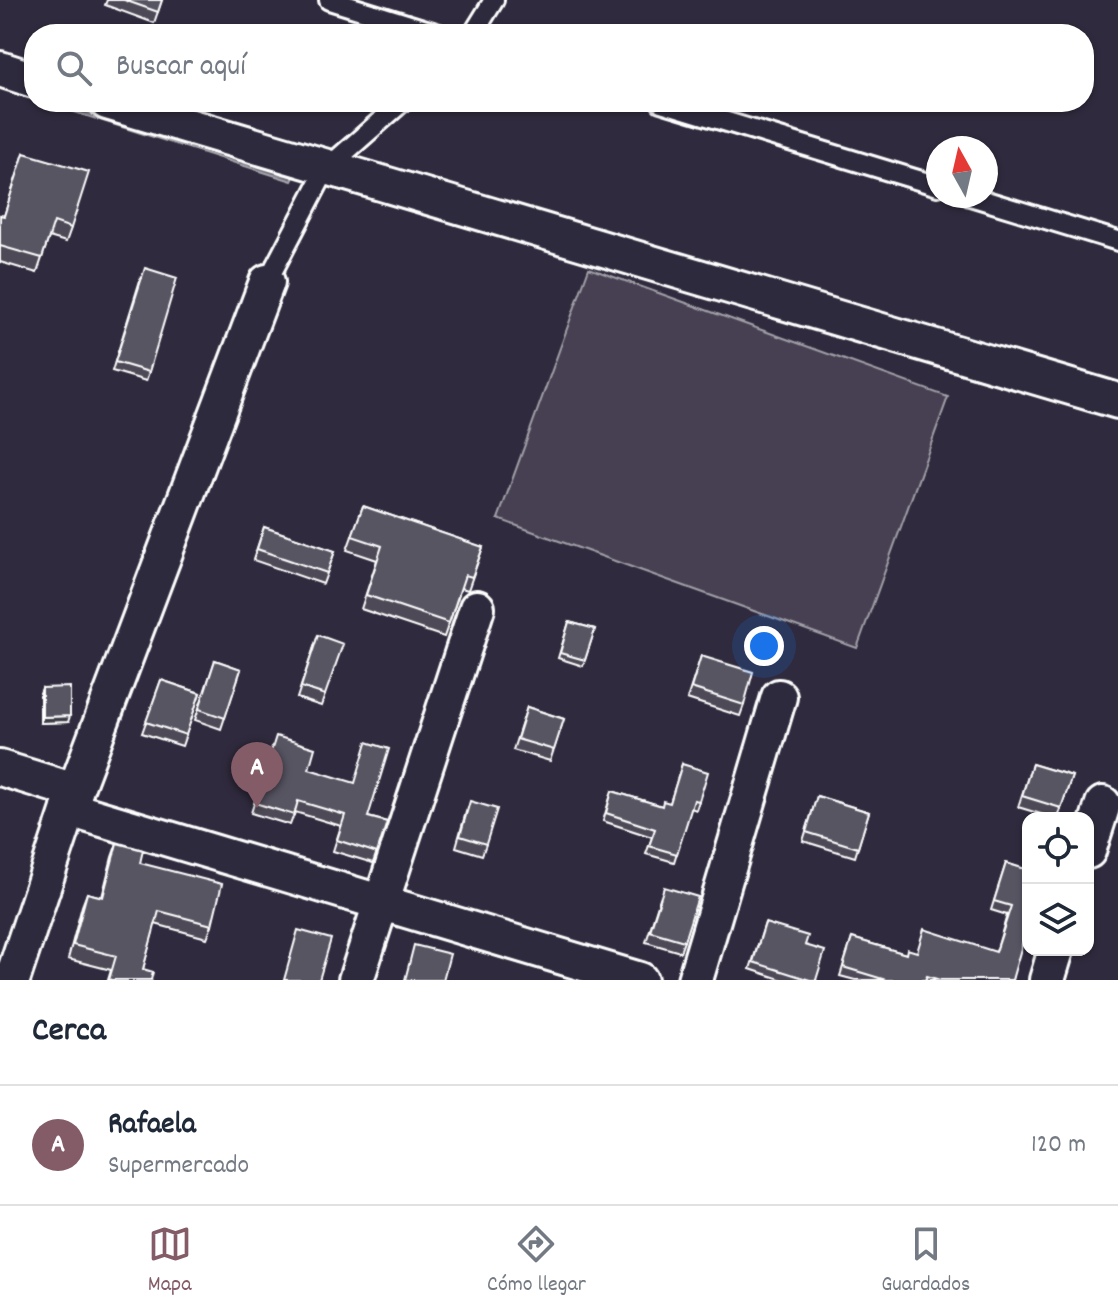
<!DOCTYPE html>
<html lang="es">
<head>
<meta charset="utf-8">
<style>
	body { margin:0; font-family:Dekko,sans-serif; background:#f6f6f7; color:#1f2937 }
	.controls { position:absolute; right:24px; bottom:24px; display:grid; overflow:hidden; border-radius:16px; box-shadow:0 2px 6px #0004 }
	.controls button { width:72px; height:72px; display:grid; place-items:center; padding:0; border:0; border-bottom:2px solid #e0e1e3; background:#fff; color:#1f2937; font:40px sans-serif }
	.compass { position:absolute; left:926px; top:136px; width:72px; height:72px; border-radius:50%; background:#fff; box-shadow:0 2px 6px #0004; rotate:352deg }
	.you { position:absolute; left:764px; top:646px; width:28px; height:28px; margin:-20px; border:6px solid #fff; border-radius:50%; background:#1a73e8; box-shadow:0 0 0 12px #1a73e833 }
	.badge { display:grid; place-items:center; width:52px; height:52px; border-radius:50%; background:#845c67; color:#fff; font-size:26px; font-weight:700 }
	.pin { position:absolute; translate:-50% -66px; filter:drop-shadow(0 2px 4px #0008) }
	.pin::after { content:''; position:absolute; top:42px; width:28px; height:24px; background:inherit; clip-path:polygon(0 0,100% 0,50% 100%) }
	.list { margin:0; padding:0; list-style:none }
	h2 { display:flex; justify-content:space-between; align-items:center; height:104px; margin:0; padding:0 32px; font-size:34px }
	h2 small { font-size:26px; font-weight:400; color:#747a83 }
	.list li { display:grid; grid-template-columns:52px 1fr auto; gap:24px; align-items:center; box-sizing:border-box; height:120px; padding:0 32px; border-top:2px solid #e0e1e3 }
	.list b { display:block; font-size:30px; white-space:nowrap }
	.list p { margin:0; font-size:26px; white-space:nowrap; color:#747a83 }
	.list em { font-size:26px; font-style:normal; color:#747a83 }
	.icon { flex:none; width:44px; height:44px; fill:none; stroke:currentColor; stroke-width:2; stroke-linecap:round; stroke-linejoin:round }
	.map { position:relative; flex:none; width:1118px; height:980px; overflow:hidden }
	.search { position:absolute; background:#fff; box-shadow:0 2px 6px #0004; left:24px; right:24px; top:24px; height:88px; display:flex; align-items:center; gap:20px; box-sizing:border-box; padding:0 28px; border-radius:32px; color:#747a83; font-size:30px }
	.sheet { height:224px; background:#fff }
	nav { display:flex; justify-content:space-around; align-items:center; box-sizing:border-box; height:112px; border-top:2px solid #e0e1e3; background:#fff; font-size:22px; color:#747a83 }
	nav a { display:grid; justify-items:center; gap:4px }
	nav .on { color:#845c67 }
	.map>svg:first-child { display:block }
	.pitch { fill:#464152; stroke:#a2a0a8; stroke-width:2 }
	.water { fill:url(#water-rules); stroke:#a7a6ad; stroke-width:2 }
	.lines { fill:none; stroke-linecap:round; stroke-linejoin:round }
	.service-casing { stroke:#fff; stroke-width:24 }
	.minor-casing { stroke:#fff; stroke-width:40 }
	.service { stroke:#2f2a3d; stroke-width:18 }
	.minor { stroke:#2f2a3d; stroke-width:34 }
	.wall { fill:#4d4956; stroke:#fff; stroke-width:2 }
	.shaded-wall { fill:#3e3c46; stroke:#fff; stroke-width:2 }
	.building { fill:#595564; stroke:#fff; stroke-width:2 }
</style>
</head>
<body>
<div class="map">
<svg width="1118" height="980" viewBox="0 0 1118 980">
	<defs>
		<pattern id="water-rules" width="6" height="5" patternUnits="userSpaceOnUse" patternTransform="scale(2)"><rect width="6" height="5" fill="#6d6a77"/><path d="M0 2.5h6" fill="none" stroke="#83808b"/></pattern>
	</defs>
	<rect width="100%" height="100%" fill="#2f2a3d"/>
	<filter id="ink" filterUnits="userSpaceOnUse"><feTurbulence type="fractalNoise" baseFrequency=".0125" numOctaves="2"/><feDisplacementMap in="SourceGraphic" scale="16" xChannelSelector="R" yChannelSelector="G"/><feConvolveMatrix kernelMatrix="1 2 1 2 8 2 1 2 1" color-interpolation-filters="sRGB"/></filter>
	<g filter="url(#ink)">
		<!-- pitch -->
		<polygon class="pitch" points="589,268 948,397 857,648 498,519"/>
		<!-- water -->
		<polygon class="water" points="43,102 56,102 294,177 292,181"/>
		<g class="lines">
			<!-- service casing -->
			<g class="service-casing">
				<g id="service">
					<polyline points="329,0 439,34"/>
					<polyline points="473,34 494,0"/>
					<polyline points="661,102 938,186"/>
					<polyline points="970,196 1118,241"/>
					<polyline points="267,282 326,169 402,102"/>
				</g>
			</g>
			<!-- minor casing -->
			<g class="minor-casing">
				<g id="minor">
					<polyline points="0,69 34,80"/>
					<polyline points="107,102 1118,401"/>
					<polyline points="0,768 75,791"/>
					<polyline points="69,809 640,980"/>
					<polyline points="1088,851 1103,804"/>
					<polyline points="12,980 75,791 267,282"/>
					<polyline points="356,980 477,608"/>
					<polyline points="695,980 779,697"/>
					<polyline points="1047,980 1056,950"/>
				</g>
			</g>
			<!-- service -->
			<use href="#service" class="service"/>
			<!-- minor -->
			<use href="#minor" class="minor"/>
		</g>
		<!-- wall -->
		<g class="wall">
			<polygon points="107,0 162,0 154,23 105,5"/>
			<polygon points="24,153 71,228 66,242 49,237 37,273 0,262 0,215 4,216"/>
			<polygon points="141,277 149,372 146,381 112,371"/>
			<polygon points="363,506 483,547 468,590 461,588 444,637 361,609 377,560 347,550"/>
			<polygon points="264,527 335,551 323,584 253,560"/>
			<polygon points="569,622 595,629 583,666 558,658"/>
			<polygon points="318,635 325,695 321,706 297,698"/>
			<polygon points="701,656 744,705 740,716 687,699"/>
			<polygon points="215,660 241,669 221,729 195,720"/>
			<polygon points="161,680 200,693 182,746 142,733"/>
			<polygon points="42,688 68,722 40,723 40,693"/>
			<polygon points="527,707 564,719 550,761 513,750"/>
			<polygon points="272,746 309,769 368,817 387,822 373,863 333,851 341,826 295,812 290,825 251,813"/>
			<polygon points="682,764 699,801 696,810 691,808 674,862 646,854 652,837 603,821 612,791 662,806 670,803"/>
			<polygon points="1032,764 1072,776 1058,818 1054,818 1018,807"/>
			<polygon points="817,796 869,812 855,857 803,841"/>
			<polygon points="466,812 486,844 482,855 456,847"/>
			<polygon points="117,843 212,925 207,938 155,924 143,969 151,980 108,980 111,970 68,959 82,906 87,893 102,897 112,857"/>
			<polygon points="1006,863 1028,870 1012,980 855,980 840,976 852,938 906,954 917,952 996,952 1007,915 991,910"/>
			<polygon points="660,898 684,941 680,952 646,942"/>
			<polygon points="765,923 816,980 783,980 750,969"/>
		</g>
		<!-- shaded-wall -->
		<polygon class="shaded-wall" points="70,716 68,722 40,723 42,717"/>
		<!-- building -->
		<g class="building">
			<polygon points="124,0 162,0 158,12"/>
			<polygon points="24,153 89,172 71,228 54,222 42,258 0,246 0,215 4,216"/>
			<polygon points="145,268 177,278 149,372 115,362"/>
			<polygon points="363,506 483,547 472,577 465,575 449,623 366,595 382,546 352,536"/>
			<polygon points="264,527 335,551 327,573 257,549"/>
			<polygon points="569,622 595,629 585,660 560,653"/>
			<polygon points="318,635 343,644 325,695 301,687"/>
			<polygon points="701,656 753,672 744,705 691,688"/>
			<polygon points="215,660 241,669 225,718 199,709"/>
			<polygon points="161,680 200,693 186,735 146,722"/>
			<polygon points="70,687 70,716 42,717 42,688"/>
			<polygon points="527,707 564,719 554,750 517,739"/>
			<polygon points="276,736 315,748 309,769 355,783 367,742 389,749 368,817 387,822 377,853 337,840 345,815 298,801 294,815 255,803"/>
			<polygon points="682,764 708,772 699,801 694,800 677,854 649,846 655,829 606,813 612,791 662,806 663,801 670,803"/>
			<polygon points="1032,764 1072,776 1061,808 1022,796"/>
			<polygon points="817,796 869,812 858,848 806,832"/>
			<polygon points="470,801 497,809 486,844 460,836"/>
			<polygon points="117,843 143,850 140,863 222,884 212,925 159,911 143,969 153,972 151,980 109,980 116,956 73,945 87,893 103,897"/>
			<polygon points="1006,863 1028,870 1028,924 1012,980 940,980 927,976 925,980 886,980 843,967 852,938 906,954 907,949 917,952 924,929 996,952 1011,906 994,901"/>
			<polygon points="664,887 698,897 684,941 650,931"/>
			<polygon points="765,923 808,936 805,945 825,951 816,980 810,980 753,962"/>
			<polygon points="298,930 331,939 319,980 284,980"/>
			<polygon points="414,945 450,954 443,980 405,980"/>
		</g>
	</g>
</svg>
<div class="controls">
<button><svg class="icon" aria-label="locate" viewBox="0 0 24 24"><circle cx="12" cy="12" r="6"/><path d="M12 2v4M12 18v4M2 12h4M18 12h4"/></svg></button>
<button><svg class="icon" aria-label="layers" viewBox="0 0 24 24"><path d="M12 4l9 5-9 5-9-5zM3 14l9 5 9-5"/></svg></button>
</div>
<svg class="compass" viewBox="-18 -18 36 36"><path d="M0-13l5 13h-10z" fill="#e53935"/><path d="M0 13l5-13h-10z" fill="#747a83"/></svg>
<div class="you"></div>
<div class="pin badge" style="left:257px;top:808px">A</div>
<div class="search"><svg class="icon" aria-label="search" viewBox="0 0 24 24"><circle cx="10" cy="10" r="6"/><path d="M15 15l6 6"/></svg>Buscar aquí</div>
</div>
<section class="sheet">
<h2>Cerca<small></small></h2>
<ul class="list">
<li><span class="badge">A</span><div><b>Rafaela</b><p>Supermercado</p></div><em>120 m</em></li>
</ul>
</section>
<nav>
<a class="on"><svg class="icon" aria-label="map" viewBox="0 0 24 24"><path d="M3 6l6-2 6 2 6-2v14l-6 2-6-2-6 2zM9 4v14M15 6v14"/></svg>Mapa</a>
<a><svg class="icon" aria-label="directions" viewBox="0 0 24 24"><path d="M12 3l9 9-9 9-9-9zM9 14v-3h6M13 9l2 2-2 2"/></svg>Cómo llegar</a>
<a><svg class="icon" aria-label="saved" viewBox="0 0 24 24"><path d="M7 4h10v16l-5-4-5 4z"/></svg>Guardados</a>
</nav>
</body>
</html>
